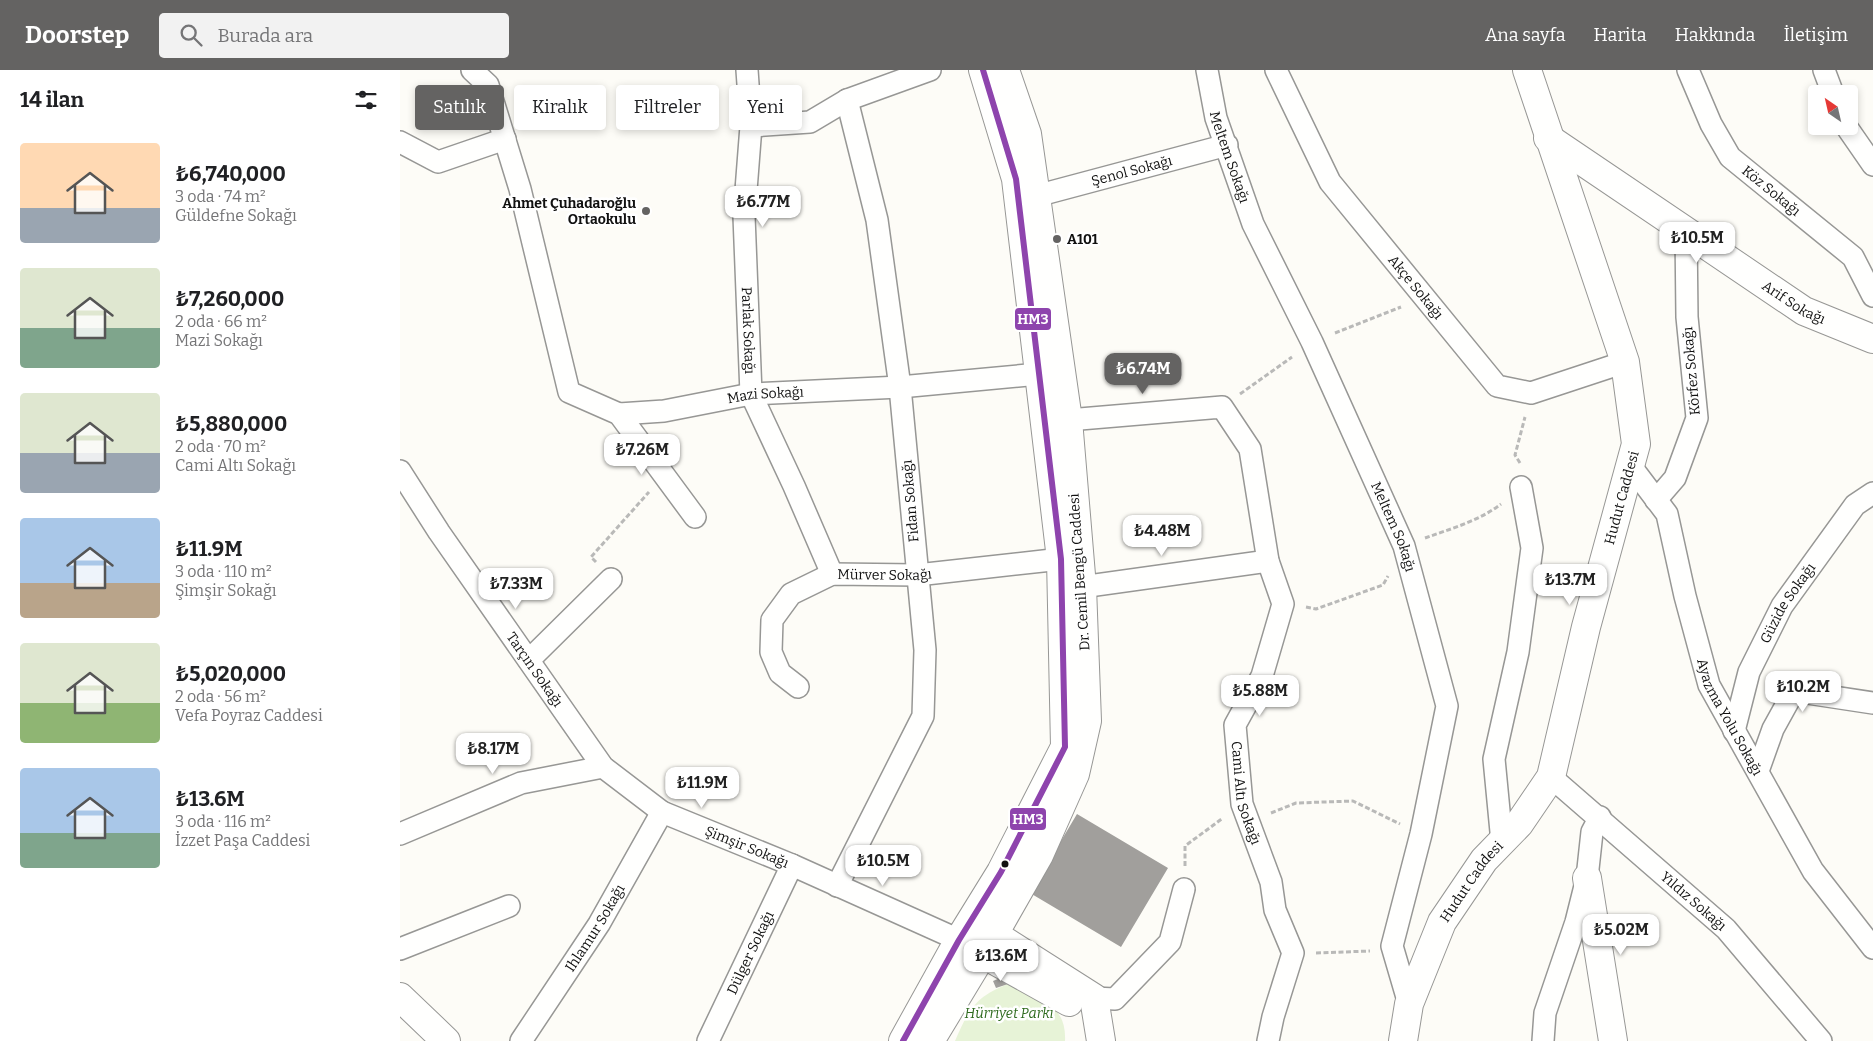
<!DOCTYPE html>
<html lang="tr">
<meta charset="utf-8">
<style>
:root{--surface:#fff;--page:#f2f2f2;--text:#202124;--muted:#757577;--accent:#646362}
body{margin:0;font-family:Bitter,serif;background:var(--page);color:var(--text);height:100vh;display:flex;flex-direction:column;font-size:19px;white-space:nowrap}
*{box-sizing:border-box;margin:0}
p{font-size:16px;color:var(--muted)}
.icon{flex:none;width:28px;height:28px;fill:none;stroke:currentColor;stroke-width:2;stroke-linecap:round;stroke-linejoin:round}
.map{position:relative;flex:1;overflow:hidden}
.side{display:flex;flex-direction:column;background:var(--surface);width:400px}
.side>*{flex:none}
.guide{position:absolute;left:15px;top:15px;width:475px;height:45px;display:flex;gap:10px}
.needle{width:32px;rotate:326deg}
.tools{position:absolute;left:1408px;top:15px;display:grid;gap:10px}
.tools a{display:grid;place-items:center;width:50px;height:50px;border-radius:5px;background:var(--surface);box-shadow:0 2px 8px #0003;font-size:25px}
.price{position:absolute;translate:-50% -42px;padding:0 11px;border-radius:10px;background:#fff;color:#222;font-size:16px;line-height:32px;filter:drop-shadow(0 1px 2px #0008)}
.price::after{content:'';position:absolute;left:50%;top:30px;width:15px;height:11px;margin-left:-8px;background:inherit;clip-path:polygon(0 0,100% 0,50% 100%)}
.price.on{background:var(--accent);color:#fff}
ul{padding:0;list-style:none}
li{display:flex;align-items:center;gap:15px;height:125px;padding:0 20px}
li span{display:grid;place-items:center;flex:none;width:140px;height:100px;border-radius:5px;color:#555}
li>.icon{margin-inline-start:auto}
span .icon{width:60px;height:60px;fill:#fffc;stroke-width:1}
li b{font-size:21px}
h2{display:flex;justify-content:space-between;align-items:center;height:60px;padding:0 20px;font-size:21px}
.chip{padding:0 18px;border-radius:5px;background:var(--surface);box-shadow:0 2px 8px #0003;font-size:18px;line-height:45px}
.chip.on{background:var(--accent);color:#fff}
header{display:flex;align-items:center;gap:30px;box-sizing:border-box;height:70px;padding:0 25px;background:var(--accent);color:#fff}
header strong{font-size:24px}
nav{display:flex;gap:28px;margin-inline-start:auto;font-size:18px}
.search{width:350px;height:45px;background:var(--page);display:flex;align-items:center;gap:12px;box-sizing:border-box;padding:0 18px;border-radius:5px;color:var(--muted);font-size:19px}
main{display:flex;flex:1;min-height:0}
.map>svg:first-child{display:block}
</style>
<header>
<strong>Doorstep</strong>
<div class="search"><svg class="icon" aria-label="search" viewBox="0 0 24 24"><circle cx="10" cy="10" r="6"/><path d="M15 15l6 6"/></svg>Burada ara</div>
<nav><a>Ana sayfa</a><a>Harita</a><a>Hakkında</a><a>İletişim</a></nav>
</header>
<main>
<section class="side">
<h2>14 ilan<svg class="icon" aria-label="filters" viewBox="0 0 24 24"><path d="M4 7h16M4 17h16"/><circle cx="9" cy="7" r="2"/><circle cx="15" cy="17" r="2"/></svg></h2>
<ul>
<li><span style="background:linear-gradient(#ffd9b3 65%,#9aa5b1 0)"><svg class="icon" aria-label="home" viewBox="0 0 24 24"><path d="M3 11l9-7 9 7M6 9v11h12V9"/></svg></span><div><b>₺6,740,000</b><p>3 oda · 74 m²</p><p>Güldefne Sokağı</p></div></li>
<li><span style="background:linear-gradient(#dfe7d0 60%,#7fa58c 0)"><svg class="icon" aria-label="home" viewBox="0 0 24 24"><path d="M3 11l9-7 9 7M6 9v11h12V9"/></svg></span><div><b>₺7,260,000</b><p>2 oda · 66 m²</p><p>Mazi Sokağı</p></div></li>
<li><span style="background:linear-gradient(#dfe7d0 60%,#9aa5b1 0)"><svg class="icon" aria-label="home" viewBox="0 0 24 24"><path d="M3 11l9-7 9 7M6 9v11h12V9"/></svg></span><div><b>₺5,880,000</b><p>2 oda · 70 m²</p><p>Cami Altı Sokağı</p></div></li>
<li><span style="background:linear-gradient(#a9c7e8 65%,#b9a48a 0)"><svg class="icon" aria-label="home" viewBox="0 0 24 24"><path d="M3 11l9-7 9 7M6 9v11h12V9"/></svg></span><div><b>₺11.9M</b><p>3 oda · 110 m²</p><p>Şimşir Sokağı</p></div></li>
<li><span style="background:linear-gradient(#dfe7d0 60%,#8fb573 0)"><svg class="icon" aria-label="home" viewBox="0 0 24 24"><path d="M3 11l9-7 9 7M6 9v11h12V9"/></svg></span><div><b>₺5,020,000</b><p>2 oda · 56 m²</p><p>Vefa Poyraz Caddesi</p></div></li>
<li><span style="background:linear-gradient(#a9c7e8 65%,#7fa58c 0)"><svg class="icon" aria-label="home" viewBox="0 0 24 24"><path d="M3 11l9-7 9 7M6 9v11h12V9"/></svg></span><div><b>₺13.6M</b><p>3 oda · 116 m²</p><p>İzzet Paşa Caddesi</p></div></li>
</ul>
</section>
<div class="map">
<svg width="1473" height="971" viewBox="0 0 1473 971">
<rect width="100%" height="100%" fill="#fdfcf7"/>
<path fill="#e7f3d7" d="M 608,914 C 637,927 667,933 665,971 L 555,971 C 569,939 575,927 608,914 Z"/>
<path fill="#a19f9c" d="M 677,744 L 768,798 L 721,877 L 630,823 Z
M 605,906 L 608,914 L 596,918 L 593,911 Z"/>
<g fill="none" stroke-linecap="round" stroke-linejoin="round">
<g stroke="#979795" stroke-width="24">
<g id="minor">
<path d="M 72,0 L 88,15 L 120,119 L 169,322 L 219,344 L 295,447"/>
<path id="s1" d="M 347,0 L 351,56 L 344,146 L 351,324 L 394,416 L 432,504"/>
<path id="s2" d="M 807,0 L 816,48 L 853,154 L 912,272 L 1004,476 L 1047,636 L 1021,764 L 992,876 L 1009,934"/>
<path id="s3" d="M 876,0 L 930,112 L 1097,316 L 1131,323 L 1225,292"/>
<path id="s4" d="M 1288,0 L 1311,54 L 1330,87 L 1453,187 L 1473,226"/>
<path d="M 1424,0 L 1433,24"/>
<path d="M 351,56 L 410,52 L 447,30 L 530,0"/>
<path d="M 1446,56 L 1473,95"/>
<path d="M 0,72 L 38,92 L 105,69"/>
<path id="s5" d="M 636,126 L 827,75"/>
<path id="s6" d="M 219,344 L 264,341 L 351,324 L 500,317 L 639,304"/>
<path id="s7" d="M 668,350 L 822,337 L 850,379 L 868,491 L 883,534 L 862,606 L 835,655 L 842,734 L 871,812 L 875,840 L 893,883 L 873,947 L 868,971"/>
<path id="s8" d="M 1230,395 L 1267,444 L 1285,526 L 1309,615 L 1413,801 L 1473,878"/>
<path id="s9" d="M 0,401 L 39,462 L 203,697 L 262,742 L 392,795 L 559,870"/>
<path d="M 1256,430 L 1275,408 L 1297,348 L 1287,247 L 1286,161"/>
<path d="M 667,519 L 868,491"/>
<path d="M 129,590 L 211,509"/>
<path id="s10" d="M 398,617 L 380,603 L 371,582 L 372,550 L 391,524 L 432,504 L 517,505 L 661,489"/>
<path id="s11" d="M 1334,661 L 1349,602 L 1382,536 L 1455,435 L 1473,423"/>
<path d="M 1358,701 L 1373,659 L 1394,621 L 1473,633"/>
<path id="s12" d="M 1151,707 L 1326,859 L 1421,971"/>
<path d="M 0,764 L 121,713 L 203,697"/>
<path d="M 1102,772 L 1094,689 L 1118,582 L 1132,478 L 1121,417"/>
<path d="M 437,816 L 523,646 L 525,580 L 500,317 L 477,150 L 447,30"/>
<path d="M 0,879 L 109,836"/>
<path d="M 694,928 L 715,929 L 770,872 L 784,819"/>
<path id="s13" d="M 121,971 L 199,854 L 262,742"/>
<path id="s14" d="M 308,971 L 392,795"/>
<path d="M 1143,971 L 1145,943 L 1176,852 L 1187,808 L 1192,762 L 1200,747"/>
</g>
</g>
<g stroke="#979795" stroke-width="30">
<g id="tertiary">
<path id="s15" d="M 1148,68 L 1404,241 L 1473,269"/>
<path d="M 1187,808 L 1213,971"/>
<path d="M 578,854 L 694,928 L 701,971"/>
<path d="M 567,875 L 669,932"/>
<path d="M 0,927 L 46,971"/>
<path d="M 503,971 L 559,870 L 601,802 L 665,677 L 661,489 L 616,109 L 583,0"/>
<path d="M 530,971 L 582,885 L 639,785 L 675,704 L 687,651 L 682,517 L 668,350 L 627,64 L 605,0"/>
<path id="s16" d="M 1003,971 L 1009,934 L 1042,852 L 1084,790 L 1119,754 L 1151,707 L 1186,557 L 1236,374 L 1225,292 L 1127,0"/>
</g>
</g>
<path stroke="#b9b9b8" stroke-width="3" stroke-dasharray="5 2.5" stroke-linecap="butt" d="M 935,263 L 1001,237
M 840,324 L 892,287
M 1120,393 L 1115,385 L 1125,347
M 1025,468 C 1050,459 1079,451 1101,434
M 196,492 L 191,487 L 249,422
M 906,537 L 916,539 L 983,515 L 988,506
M 871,743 L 896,733 L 953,731 L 1000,754
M 785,796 L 785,776 L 823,748
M 916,883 L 970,881"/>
<use href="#minor" stroke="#fffffe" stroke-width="21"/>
<use href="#tertiary" stroke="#fffffe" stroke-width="28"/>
<g stroke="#fff" stroke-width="10">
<path id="bus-1" d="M 503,971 L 559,870 L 601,802 L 665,677 L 661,489 L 616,109 L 583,0"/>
</g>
<use href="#bus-1" stroke="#8e44ad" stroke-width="6"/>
</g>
<g fill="#646362" stroke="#fff" stroke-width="2">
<circle cx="246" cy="141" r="5"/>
<circle cx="657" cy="169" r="5"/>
</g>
<circle fill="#111" stroke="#fff" stroke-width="2" cx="605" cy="794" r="4.5"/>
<g text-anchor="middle" stroke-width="5" stroke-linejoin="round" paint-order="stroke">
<g font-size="14" fill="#111" stroke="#fff">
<text dy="5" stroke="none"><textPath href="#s2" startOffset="90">Meltem Sokağı</textPath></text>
<text dy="5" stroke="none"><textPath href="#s5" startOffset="99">Şenol Sokağı</textPath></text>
<text dy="5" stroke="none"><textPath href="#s4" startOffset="150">Köz Sokağı</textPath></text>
<text dy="5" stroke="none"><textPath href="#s3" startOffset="260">Akçe Sokağı</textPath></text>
<text dy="5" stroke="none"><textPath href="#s15" startOffset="296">Arif Sokağı</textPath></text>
<text dy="5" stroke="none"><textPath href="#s1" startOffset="261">Parlak Sokağı</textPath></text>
<text transform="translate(1291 301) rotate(-95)" y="5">Körfez Sokağı</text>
<text dy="5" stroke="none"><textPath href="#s6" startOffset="148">Mazi Sokağı</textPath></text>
<text dy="5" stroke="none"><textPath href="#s16" startOffset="596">Hudut Caddesi</textPath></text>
<text transform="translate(510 431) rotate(-95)" y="5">Fidan Sokağı</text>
<text dy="5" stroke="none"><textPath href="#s2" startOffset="495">Meltem Sokağı</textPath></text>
<text transform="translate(679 502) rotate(-94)" y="5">Dr. Cemil Bengü Caddesi</text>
<text dy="5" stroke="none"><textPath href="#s10" startOffset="208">Mürver Sokağı</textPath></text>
<text dy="5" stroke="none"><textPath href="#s11" startOffset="140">Güzide Sokağı</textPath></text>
<text dy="5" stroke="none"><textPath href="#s9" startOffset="240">Tarçın Sokağı</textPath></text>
<text dy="5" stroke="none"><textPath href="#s8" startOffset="275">Ayazma Yolu Sokağı</textPath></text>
<text dy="5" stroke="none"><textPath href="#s7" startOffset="564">Cami Altı Sokağı</textPath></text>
<text dy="5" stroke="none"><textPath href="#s9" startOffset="525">Şimşir Sokağı</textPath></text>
<text dy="5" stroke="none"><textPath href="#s16" startOffset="176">Hudut Caddesi</textPath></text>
<text dy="5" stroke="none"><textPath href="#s12" startOffset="189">Yıldız Sokağı</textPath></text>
<text dy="5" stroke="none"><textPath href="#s13" startOffset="135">Ihlamur Sokağı</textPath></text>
<text dy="5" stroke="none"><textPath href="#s14" startOffset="98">Dülger Sokağı</textPath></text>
</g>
<g font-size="14" font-weight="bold" fill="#111" stroke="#fff" text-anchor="end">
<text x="236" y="138">Ahmet Çuhadaroğlu<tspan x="236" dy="16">Ortaokulu</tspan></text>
<text x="667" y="174" text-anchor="start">A101</text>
</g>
<g font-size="14" font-style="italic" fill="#2f6b1f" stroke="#fff">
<text x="609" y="948">Hürriyet Parkı</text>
</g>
</g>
<g stroke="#fff" stroke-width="2">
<rect x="614" y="237" width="38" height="24" rx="5" fill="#8e44ad"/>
<rect x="609" y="737" width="38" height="24" rx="5" fill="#8e44ad"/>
</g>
<g font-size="14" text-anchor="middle" font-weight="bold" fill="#fff">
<text x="633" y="254">HM3</text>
<text x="628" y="754">HM3</text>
</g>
</svg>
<div class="tools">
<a><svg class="needle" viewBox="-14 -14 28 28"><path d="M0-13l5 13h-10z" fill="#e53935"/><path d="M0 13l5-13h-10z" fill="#757577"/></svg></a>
</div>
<b class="price" style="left:363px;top:158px">₺6.77M</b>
<b class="price" style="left:1297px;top:194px">₺10.5M</b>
<b class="price on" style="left:743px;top:325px">₺6.74M</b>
<b class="price" style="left:242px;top:406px">₺7.26M</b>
<b class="price" style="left:762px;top:487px">₺4.48M</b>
<b class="price" style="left:1170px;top:536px">₺13.7M</b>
<b class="price" style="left:116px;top:540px">₺7.33M</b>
<b class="price" style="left:1403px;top:643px">₺10.2M</b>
<b class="price" style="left:860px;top:647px">₺5.88M</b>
<b class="price" style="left:93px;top:705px">₺8.17M</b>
<b class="price" style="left:302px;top:739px">₺11.9M</b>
<b class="price" style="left:483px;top:817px">₺10.5M</b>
<b class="price" style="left:1221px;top:886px">₺5.02M</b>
<b class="price" style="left:601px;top:912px">₺13.6M</b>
<div class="guide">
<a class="chip on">Satılık</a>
<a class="chip">Kiralık</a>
<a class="chip">Filtreler</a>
<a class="chip">Yeni</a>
</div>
</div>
</main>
